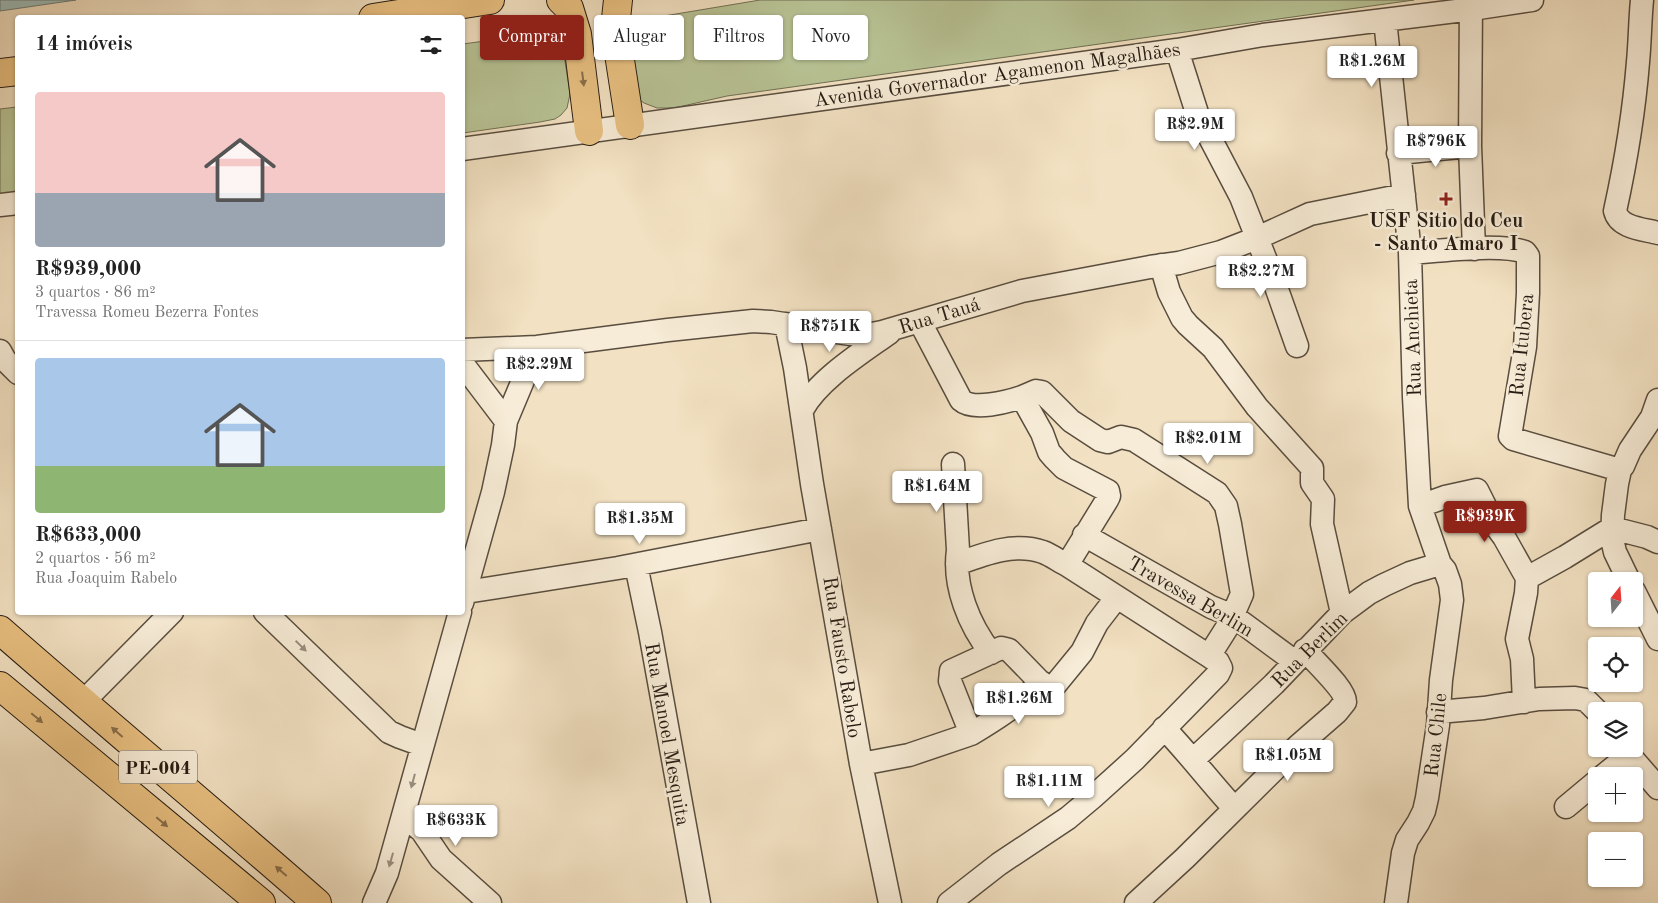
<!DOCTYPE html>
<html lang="pt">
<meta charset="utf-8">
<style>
:root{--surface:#fff;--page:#f6f6f6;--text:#222;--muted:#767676;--line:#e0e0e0;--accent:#8f2418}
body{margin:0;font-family:"Old Standard TT",serif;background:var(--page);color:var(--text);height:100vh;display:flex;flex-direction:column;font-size:19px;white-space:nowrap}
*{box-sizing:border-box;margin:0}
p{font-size:16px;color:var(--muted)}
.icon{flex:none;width:28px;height:28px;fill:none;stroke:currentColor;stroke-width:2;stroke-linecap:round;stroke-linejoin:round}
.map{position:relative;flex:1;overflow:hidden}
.sheet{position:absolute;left:15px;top:15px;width:450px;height:600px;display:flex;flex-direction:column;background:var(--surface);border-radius:5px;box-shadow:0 1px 4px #0004}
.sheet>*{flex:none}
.top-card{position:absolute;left:480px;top:15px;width:475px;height:45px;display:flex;gap:10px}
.needle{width:32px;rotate:17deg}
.controls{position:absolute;left:1588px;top:572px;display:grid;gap:10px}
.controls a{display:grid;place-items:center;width:55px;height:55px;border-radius:5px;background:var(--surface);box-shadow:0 1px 4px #0004;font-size:25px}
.price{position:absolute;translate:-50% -42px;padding:0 11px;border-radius:5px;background:#fff;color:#222;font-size:16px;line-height:32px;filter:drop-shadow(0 1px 2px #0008)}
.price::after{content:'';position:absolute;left:50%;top:30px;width:15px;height:11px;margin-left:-8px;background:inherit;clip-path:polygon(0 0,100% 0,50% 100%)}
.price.on{background:var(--accent);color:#fff}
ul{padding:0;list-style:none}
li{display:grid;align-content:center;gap:10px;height:265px;padding:0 20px}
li+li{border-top:1px solid var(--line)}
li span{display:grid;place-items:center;height:155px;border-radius:5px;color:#555}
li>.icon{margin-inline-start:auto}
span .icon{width:90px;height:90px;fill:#fffc;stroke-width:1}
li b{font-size:21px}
h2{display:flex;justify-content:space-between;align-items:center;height:60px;padding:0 20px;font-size:21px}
.tag{padding:0 18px;border-radius:5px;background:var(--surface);box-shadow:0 1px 4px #0004;font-size:18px;line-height:45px}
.tag.on{background:var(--accent);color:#fff}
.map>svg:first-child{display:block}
</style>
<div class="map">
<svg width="1658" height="903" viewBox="0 0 1658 903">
<rect width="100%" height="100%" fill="#f2e1c2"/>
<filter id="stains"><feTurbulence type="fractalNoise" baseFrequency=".004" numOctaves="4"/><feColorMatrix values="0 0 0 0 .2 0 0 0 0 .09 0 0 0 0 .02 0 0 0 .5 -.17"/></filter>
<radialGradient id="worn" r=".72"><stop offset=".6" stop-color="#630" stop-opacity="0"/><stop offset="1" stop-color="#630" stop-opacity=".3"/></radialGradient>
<path fill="#b8c395" stroke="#6f7054" d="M 760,0 L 1414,0 L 785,88 L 727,96 L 674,108 L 657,108 L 644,103 L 638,99 L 628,22 Z
M 543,33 C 553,34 559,40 563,48 L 570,94 L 567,108 L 561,115 L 555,119 L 540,122 L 463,133 L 463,44 Z
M 17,107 L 17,196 L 0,198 L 0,109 Z"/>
<path fill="#9cbcb9" stroke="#6d7c77" d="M 0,0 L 76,0 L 0,11 Z"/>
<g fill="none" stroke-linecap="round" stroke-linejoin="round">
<g stroke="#594d3f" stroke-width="25">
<path id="street" d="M 1471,0 L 1470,146 L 1474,249
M 1642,0 C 1640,21 1640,41 1638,62 C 1634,112 1626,161 1615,211 C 1619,228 1643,229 1658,233
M 1385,20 L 1410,253 L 1414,397 L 1420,506 L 1440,564 L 1445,570 L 1450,584 L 1452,600 L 1441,680 L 1438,725 L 1427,798 L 1424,811 L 1418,823 L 1407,840 L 1403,853 L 1396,903
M 1177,50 L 1197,113 L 1241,197 L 1274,281 L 1297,346
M 462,149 L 1177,50 L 1263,35 L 1472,9 L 1532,0
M 1398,153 L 1470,146
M 0,205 L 18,203
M 1410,253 C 1438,251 1500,243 1525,252 L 1528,256 L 1528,293 L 1525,347 L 1510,436 L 1513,439 L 1620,470
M 1161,265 L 1169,292 L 1182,318 L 1188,325 L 1213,348 L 1257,407 L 1312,468 L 1312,483 L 1323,499 L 1322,524 L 1342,613
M 920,322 L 961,400 C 973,411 1007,402 1022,397 L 1042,433 L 1049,452 L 1055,459 L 1064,468 L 1108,491 L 1109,496 L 1107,500 L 1067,565 L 1209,656 L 1218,662 L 1221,668 L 1218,674 L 1135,759 L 1093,797 L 1068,818 L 999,864 L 949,903
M 786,324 L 795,368 L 812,484 L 861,764 L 890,903
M 462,350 L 537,347 L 668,330 L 753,321 L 771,322 L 850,334 L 867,335 L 882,332 L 1022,291 L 1150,267 L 1179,263 L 1221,252 L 1257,238 L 1310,214 L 1404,195
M 0,351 L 5,360 L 18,373
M 462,363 L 506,421
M 1022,397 L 1036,391 L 1042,392 L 1071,421 L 1100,440 L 1108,442 L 1121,437 L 1134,440 L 1217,493 L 1226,506 L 1230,524 L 1242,594 L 1228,626 L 1209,656
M 802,410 C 818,380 861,353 889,333
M 953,464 L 958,550 C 953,586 969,625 991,653
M 1420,506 L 1445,497 L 1477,490 L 1493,522 L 1504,537 L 1527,578 L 1526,593 L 1517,639 L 1522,659 L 1524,702
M 1084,535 L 1211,607 L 1233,616 L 1294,661
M 957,564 C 984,554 1014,542 1043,552 C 1051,555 1059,561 1067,565
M 636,565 L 650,632 L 699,903
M 1527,578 L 1565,557 L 1612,528 L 1647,537 L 1658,542
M 1629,581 L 1615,552 L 1612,539 L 1613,515 L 1617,484 L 1620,470 L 1623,466 L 1630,450 L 1652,417 L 1658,400
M 1634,591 L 1658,639
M 466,592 L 618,568 L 820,529
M 462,603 L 493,492 L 503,445 L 506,421 L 537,347
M 265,612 L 389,732 L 400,737 L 422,745
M 82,703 L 172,612
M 1438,712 L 1484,708 L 1539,699 L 1575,698 L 1586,700 L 1597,711
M 1164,728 C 1189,754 1210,782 1234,808
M 971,734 C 996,719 1021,703 1041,682
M 1624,749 L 1658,788
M 1194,759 L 1274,684 L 1342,613 L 1369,593 L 1384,585 L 1410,573 L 1440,564
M 861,764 L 909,755 L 971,734 L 950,681 L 951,671 L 1001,648 L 1009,650 L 1045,687 L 1052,687 L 1055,685 L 1082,652 L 1097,623 L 1117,597
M 1603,776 L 1629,755
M 1566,807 L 1596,782
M 404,816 L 422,831 L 441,859 L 490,903
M 374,903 L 387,873 L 460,612
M 1136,903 L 1185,858 L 1298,746 L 1337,712 L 1345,702 C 1346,690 1314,661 1305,650"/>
</g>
<g stroke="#261c13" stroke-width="30">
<path id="primary" d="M 0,630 C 105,722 212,811 317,903
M 0,686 L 261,903"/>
</g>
<g stroke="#261c13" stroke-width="30">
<path id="highway" d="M 561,0 L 569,8 L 577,34 L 589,131
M 618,0 L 615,28 L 630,125
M 373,18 L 490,0
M 0,73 L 18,71"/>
</g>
<use href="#street" stroke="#f7ecd7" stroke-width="22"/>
<use href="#primary" stroke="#e9c081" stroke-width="28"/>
<use href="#highway" stroke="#e9c081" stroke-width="28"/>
</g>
<defs><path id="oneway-solid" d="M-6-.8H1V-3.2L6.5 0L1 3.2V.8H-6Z" transform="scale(1.25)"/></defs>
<g fill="#886e4a">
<use href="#oneway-solid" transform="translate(583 79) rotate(83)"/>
<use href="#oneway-solid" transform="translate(37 718) rotate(40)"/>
<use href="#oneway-solid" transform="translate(117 732) rotate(-139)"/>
<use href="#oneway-solid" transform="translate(162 822) rotate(40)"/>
<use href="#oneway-solid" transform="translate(281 871) rotate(-139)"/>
</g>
<g fill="#998e7f">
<use href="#oneway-solid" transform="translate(301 646) rotate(44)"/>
<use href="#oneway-solid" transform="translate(413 781) rotate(105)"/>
<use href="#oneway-solid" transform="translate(391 860) rotate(106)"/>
</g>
<path fill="#8f2418" stroke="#f7ecd7" stroke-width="2" d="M1443.5 191.5h5v5h5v5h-5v5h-5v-5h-5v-5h5z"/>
<g text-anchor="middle" stroke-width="5" stroke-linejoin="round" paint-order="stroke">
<rect fill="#f7ecd7" stroke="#655a4e" stroke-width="1" x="119" y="750.5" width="78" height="33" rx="4"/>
<g font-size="19" font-weight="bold" fill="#261c13">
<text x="158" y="774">PE-004</text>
</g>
<g font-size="20" fill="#261c13" stroke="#f7ecd7">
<text transform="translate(997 74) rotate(-8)" y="7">Avenida Governador Agamenon Magalhães</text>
<text transform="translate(939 315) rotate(-17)" y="7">Rua Tauá</text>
<text transform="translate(1412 338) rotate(-92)" y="7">Rua Anchieta</text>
<text transform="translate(1521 345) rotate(-84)" y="7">Rua Itubera</text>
<text transform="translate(1191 596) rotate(30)" y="7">Travessa Berlim</text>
<text transform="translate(1309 649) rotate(-45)" y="7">Rua Berlim</text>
<text transform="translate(843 657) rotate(81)" y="7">Rua Fausto Rabelo</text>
<text transform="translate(668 734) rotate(80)" y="7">Rua Manoel Mesquita</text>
<text transform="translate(1435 735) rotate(-84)" y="7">Rua Chile</text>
</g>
<g font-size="20" font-weight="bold" fill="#261c13" stroke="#f7ecd7">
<text x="1446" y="227">USF Sitio do Ceu<tspan x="1446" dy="23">- Santo Amaro I</tspan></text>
</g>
</g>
<rect width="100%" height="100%" filter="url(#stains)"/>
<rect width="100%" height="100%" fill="url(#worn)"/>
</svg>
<div class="controls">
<a><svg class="needle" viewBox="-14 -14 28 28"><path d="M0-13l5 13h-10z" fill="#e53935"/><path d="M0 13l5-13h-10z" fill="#767676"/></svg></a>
<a><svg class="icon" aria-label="locate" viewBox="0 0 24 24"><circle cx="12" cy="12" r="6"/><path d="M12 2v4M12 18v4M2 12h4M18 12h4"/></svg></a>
<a><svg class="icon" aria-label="layers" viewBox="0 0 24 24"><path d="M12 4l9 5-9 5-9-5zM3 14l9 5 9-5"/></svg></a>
<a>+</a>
<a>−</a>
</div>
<b class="price" style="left:1372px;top:88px">R$1.26M</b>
<b class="price" style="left:1195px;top:151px">R$2.9M</b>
<b class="price" style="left:1436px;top:168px">R$796K</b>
<b class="price" style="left:1261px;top:298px">R$2.27M</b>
<b class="price" style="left:830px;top:353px">R$751K</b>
<b class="price" style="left:539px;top:391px">R$2.29M</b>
<b class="price" style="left:1208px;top:465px">R$2.01M</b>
<b class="price" style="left:937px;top:513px">R$1.64M</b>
<b class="price on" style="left:1485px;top:543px">R$939K</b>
<b class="price" style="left:640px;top:545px">R$1.35M</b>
<b class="price" style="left:1019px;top:725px">R$1.26M</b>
<b class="price" style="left:1288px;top:782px">R$1.05M</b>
<b class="price" style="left:1049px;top:808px">R$1.11M</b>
<b class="price" style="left:456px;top:847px">R$633K</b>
<div class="top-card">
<a class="tag on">Comprar</a>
<a class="tag">Alugar</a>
<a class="tag">Filtros</a>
<a class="tag">Novo</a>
</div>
<section class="sheet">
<h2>14 imóveis<svg class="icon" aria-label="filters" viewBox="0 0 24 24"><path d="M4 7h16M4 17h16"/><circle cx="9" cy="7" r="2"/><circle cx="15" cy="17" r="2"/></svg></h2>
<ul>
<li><span style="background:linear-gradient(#f6c9c9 65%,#9aa5b1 0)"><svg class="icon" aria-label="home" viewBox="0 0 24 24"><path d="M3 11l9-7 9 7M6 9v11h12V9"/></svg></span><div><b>R$939,000</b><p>3 quartos · 86 m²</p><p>Travessa Romeu Bezerra Fontes</p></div></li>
<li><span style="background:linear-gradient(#a9c7e8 70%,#8fb573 0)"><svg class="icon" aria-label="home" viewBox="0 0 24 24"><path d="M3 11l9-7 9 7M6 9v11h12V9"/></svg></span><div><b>R$633,000</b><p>2 quartos · 56 m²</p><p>Rua Joaquim Rabelo</p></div></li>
</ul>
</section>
</div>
